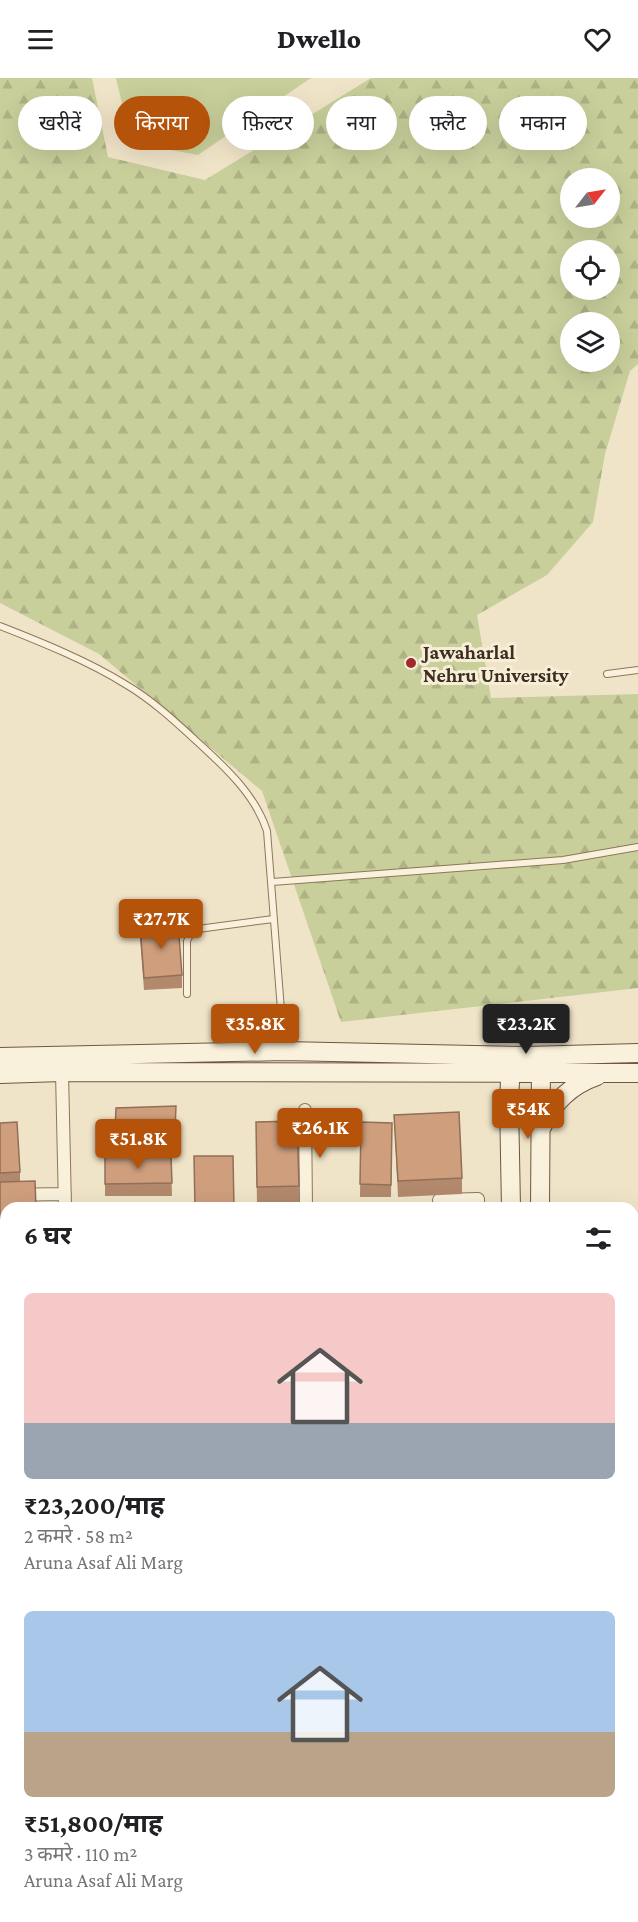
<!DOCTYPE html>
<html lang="hi">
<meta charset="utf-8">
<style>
:root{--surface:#fff;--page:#f6f6f6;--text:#202124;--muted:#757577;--accent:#b45309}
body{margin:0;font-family:"Crimson Pro","Noto Sans Devanagari",serif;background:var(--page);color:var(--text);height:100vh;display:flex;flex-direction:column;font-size:22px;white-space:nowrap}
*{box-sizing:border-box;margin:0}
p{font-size:20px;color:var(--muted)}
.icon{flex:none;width:33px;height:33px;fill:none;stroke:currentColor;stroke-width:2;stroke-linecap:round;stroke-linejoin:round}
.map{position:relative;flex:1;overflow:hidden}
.drawer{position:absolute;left:0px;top:1124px;width:639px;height:722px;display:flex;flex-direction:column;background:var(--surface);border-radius:18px 18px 0 0;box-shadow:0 6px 24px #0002}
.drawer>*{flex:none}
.guide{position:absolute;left:18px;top:18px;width:603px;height:54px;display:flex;gap:12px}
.needle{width:39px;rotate:59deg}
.buttons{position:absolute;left:560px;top:90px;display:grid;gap:12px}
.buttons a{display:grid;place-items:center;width:60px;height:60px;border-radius:50%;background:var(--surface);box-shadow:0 6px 24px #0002;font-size:30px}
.price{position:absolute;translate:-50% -51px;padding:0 14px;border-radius:6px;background:var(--accent);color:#fff;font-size:20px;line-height:39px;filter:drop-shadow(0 2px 3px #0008)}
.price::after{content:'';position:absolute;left:50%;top:36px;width:18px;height:14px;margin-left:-9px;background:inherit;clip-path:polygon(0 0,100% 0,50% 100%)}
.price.selected{background:#222;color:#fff}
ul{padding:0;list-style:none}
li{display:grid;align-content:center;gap:12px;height:318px;padding:0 24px}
li span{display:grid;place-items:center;height:186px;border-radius:9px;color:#555}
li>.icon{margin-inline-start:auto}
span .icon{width:108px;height:108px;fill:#fffc;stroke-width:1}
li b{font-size:26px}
h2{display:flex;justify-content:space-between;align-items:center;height:72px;padding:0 24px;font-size:26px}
.pill{padding:0 21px;border-radius:27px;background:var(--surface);box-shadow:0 6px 24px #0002;font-size:21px;line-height:54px}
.pill.selected{background:var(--accent);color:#fff}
header{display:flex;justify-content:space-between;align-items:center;height:78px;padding:0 24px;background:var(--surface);font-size:27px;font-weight:800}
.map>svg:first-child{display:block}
</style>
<header><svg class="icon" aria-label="menu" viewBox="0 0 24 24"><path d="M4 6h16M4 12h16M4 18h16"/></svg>Dwello<svg class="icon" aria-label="heart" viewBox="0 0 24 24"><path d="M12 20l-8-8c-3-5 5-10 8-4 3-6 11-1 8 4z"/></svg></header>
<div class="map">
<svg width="638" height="1844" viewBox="0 0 638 1844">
<defs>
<pattern id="forest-firs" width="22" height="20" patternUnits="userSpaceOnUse" patternTransform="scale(1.5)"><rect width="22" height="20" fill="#c9cf9b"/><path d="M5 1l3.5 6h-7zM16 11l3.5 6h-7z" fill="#aeb285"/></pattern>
</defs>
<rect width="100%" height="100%" fill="#f0e4c8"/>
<path fill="url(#forest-firs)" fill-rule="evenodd" d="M 0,0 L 92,0 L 108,79 L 205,102 L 371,0 L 638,0 L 638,286 L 630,293 L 605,376 L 593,444 L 547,497 L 477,537 L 491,620 L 638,616 L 638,910 L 341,944 L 262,713 L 99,576 L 0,525 ZM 570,100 L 609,100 L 609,140 L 570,140 ZM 570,172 L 609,172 L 609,212 L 570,212 ZM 570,244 L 609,244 L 609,284 L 570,284 Z
M 0,1624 L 6,1624 L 6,1839 L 459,1839 L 459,1844 L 0,1844 Z"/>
<path fill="#c9cf9b" d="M 116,0 L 311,0 L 198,77 L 144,67 L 126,43 Z"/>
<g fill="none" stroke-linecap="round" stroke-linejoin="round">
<path stroke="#6f938a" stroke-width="4" d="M 0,1697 L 6,1699
M 365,1839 L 378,1844"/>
<g stroke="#8d765c" stroke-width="8">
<path id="lane" d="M 0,548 C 41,564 88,583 125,606 C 154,623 179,647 204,670 C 229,693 256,719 267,753 L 284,970
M 607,596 L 638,592
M 272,804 L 563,782 L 638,769
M 187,916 L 187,863 L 192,853 L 198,851 L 273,841
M 633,1242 L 638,1241
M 0,1295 L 6,1295
M 633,1429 L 638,1429
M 633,1556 L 638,1555
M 633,1680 L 638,1679
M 603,1844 L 604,1839
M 617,1844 L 617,1839"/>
</g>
<g stroke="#8d765c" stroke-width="14">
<path id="street" d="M 62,994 L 65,1130
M 305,1032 L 306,1130
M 0,1117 L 65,1116
M 439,1122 L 478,1121 L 478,1130
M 0,1608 L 6,1607"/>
</g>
<g stroke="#6f573f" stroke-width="20">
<path id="secondary" d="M 0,979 L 284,973 L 526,978 L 638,975
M 511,982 L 509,1024 L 511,1130
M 0,996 L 62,994 L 638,995
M 542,1049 C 553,1024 571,1007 597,998
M 540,1130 L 541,984
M 493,1844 L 493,1839
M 522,1844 L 522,1839"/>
</g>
<use href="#lane" stroke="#faf1dc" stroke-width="6"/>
<use href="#street" stroke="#faf1dc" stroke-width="12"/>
<use href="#secondary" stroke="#faf1dc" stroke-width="18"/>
</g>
<path fill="#b2896c" d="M 140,847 L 182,897 L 182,910 L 144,912 L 140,860 Z
M 176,1028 L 175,1063 L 115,1065 L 115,1053 Z
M 394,1037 L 462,1100 L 462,1116 L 398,1119 Z
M 361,1044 L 392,1045 L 391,1119 L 360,1119 Z
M 0,1045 L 20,1094 L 20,1103 L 6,1130 L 6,1277 L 0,1278 Z
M 256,1061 L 299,1108 L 299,1125 L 257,1126 Z
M 171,1078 L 172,1118 L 105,1118 L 105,1079 Z
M 0,1305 L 6,1305 L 6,1456 L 0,1457 Z
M 633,1480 L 638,1480 L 638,1533 L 634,1533 Z
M 633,1611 L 636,1621 L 638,1620 L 638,1671 L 635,1643 L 633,1644 Z"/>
<path fill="#916f58" d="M 636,1613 L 636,1626 L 633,1629 L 633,1616 Z"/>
<path fill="#cf9f7d" stroke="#916f58" stroke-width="1.5" d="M 178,845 L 182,897 L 144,900 L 140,847 Z
M 176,1028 L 175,1051 L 115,1053 L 116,1030 Z
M 459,1034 L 462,1100 L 398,1103 L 394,1037 Z
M 297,1043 L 299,1108 L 257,1109 L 256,1044 Z
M 17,1044 L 20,1094 L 0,1095 L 0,1045 Z
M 361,1044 L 392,1045 L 391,1107 L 360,1106 Z
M 171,1078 L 172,1105 L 105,1106 L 105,1079 Z
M 194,1078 L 233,1078 L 234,1130 L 195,1130 Z
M 35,1103 L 36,1130 L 6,1130 L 6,1261 L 0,1261 L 0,1104 Z
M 0,1305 L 6,1305 L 6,1381 L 0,1380 Z
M 0,1386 L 6,1387 L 6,1444 L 0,1445 Z
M 633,1480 L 638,1480 L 638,1520 L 634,1520 Z
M 638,1620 L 638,1659 L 635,1631 L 633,1631 L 633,1621 Z"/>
<circle fill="#9e2a2b" stroke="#f7eed8" stroke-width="2" cx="411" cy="585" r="6"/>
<g text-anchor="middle" stroke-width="6" stroke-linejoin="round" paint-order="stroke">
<g font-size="20" font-weight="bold" fill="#3d2e20" stroke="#f7eed8" text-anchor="start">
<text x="423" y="581">Jawaharlal<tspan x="423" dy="23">Nehru University</tspan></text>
</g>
</g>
</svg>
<div class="buttons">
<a><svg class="needle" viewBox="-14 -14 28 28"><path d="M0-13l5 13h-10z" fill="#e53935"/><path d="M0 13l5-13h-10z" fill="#757577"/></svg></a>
<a><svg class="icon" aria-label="locate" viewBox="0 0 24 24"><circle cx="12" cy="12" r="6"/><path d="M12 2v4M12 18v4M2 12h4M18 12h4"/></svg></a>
<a><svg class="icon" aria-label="layers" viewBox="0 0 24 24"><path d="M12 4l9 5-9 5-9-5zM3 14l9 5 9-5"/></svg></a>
</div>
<b class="price" style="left:161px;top:872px">₹27.7K</b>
<b class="price" style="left:255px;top:977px">₹35.8K</b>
<b class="price selected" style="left:526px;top:977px">₹23.2K</b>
<b class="price" style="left:528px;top:1062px">₹54K</b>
<b class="price" style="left:320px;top:1081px">₹26.1K</b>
<b class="price" style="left:138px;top:1092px">₹51.8K</b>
<div class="guide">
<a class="pill">खरीदें</a>
<a class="pill selected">किराया</a>
<a class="pill">फ़िल्टर</a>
<a class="pill">नया</a>
<a class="pill">फ़्लैट</a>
<a class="pill">मकान</a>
</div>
<section class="drawer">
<h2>6 घर<svg class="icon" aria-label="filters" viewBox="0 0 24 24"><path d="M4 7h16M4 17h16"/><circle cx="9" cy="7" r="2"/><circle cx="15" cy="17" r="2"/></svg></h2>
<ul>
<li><span style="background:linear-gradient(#f6c9c9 70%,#9aa5b1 0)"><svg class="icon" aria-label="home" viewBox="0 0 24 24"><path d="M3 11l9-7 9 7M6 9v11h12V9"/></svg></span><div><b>₹23,200/माह</b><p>2 कमरे · 58 m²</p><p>Aruna Asaf Ali Marg</p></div></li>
<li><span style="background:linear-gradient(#a9c7e8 65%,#b9a48a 0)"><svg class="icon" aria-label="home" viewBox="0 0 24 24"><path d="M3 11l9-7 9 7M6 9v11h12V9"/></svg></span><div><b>₹51,800/माह</b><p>3 कमरे · 110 m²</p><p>Aruna Asaf Ali Marg</p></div></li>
</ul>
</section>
</div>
